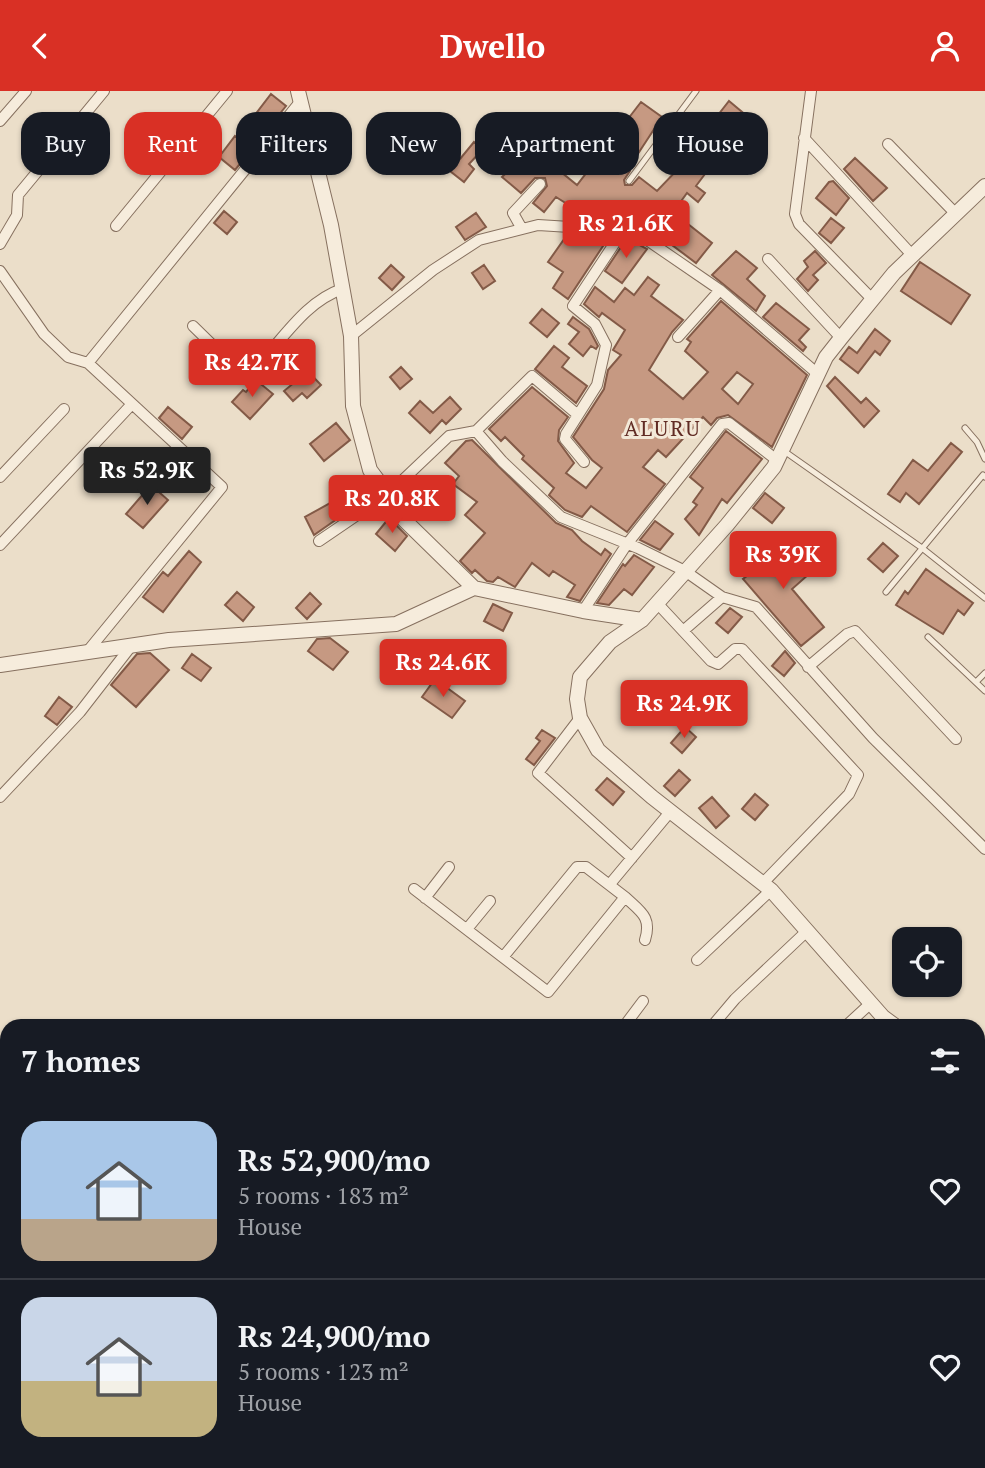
<!DOCTYPE html>
<meta charset="utf-8">
<style>
:root{--surface:#171b24;--page:#242831;--text:#f1f3f6;--muted:#9ea1a6;--line:#363941;--accent:#d93025}
body{margin:0;font-family:"PT Serif",serif;background:var(--page);color:var(--text);height:100vh;display:flex;flex-direction:column;font-size:26px;white-space:nowrap}
*{box-sizing:border-box;margin:0}
p{font-size:23px;color:var(--muted)}
.icon{flex:none;width:38px;height:38px;fill:none;stroke:currentColor;stroke-width:2;stroke-linecap:round;stroke-linejoin:round}
.map{position:relative;flex:1;overflow:hidden}
.sheet{position:absolute;left:0px;top:928px;width:985px;height:450px;display:flex;flex-direction:column;background:var(--surface);border-radius:21px 21px 0 0;box-shadow:0 2px 5px #0004}
.sheet>*{flex:none}
.top-card{position:absolute;left:21px;top:21px;width:943px;height:63px;display:flex;gap:14px}
.controls{position:absolute;left:892px;top:836px;display:grid;gap:14px}
.controls a{display:grid;place-items:center;width:70px;height:70px;border-radius:14px;background:var(--surface);box-shadow:0 2px 5px #0004;font-size:35px}
.price{position:absolute;translate:-50% -60px;padding:0 16px;border-radius:7px;background:var(--accent);color:#fff;font-size:23px;line-height:46px;filter:drop-shadow(0 2px 4px #0008)}
.price::after{content:'';position:absolute;left:50%;top:42px;width:21px;height:16px;margin-left:-10px;background:inherit;clip-path:polygon(0 0,100% 0,50% 100%)}
.price.selected{background:#222;color:#fff}
ul{padding:0;list-style:none}
li{display:flex;align-items:center;gap:21px;height:175px;padding:0 21px}
li+li{border-top:2px solid var(--line)}
li span{display:grid;place-items:center;flex:none;width:196px;height:140px;border-radius:21px;color:#555}
li>.icon{margin-inline-start:auto}
span .icon{width:84px;height:84px;fill:#fffc;stroke-width:1}
li b{font-size:30px}
h2{display:flex;justify-content:space-between;align-items:center;height:84px;padding:0 21px;font-size:30px}
.chip{padding:0 24px;border-radius:21px;background:var(--surface);box-shadow:0 2px 5px #0004;font-size:24px;line-height:63px}
.chip.selected{background:var(--accent);color:#fff}
header{display:flex;justify-content:space-between;align-items:center;height:91px;padding:0 21px;background:var(--accent);color:#fff;font-size:32px;font-weight:800}
.map>svg:first-child{display:block}
</style>
<header><svg class="icon" aria-label="back" viewBox="0 0 24 24"><path d="M15 5l-7 7 7 7"/></svg>Dwello<svg class="icon" aria-label="person" viewBox="0 0 24 24"><circle cx="12" cy="8" r="4"/><path d="M4 21q1-7 8-7t8 7"/></svg></header>
<div class="map">
<svg width="985" height="1377" viewBox="0 0 985 1377">
<rect width="100%" height="100%" fill="#ebdec9"/>
<g fill="none" stroke-linecap="round" stroke-linejoin="round">
<path stroke="#a9c0b7" stroke-width="23" d="M 0,981 L 7,980
M 978,1097 L 985,1082"/>
</g>
<path fill="#c69982" stroke="#835a47" stroke-width="2" fill-rule="evenodd" d="M 271,3 L 286,15 L 266,40 L 251,29 Z
M 729,10 L 760,36 L 749,50 L 718,24 Z
M 641,11 L 662,26 L 628,78 L 630,80 L 624,89 L 625,94 L 632,94 L 639,86 L 657,100 L 680,76 L 678,74 L 693,55 L 714,71 L 696,95 L 705,102 L 698,111 L 687,102 L 656,145 L 635,132 L 594,130 L 556,106 L 544,121 L 533,112 L 547,95 L 545,87 L 535,87 L 521,102 L 502,86 L 531,58 L 552,82 L 556,77 L 577,94 Z
M 235,45 L 252,58 L 235,79 L 219,66 Z
M 474,51 L 483,58 L 469,73 L 474,78 L 464,91 L 450,80 Z
M 855,67 L 887,97 L 873,110 L 844,78 Z
M 833,90 L 849,107 L 836,124 L 816,107 L 829,91 Z
M 224,120 L 237,131 L 227,143 L 214,132 Z
M 476,122 L 486,136 L 465,149 L 456,136 Z
M 831,127 L 844,137 L 831,152 L 819,142 Z
M 688,133 L 712,152 L 696,172 L 672,154 Z
M 567,144 L 576,144 L 584,150 L 587,145 L 609,146 L 568,208 L 553,197 L 563,181 L 548,171 Z
M 627,147 L 647,158 L 622,192 L 605,180 Z
M 736,160 L 757,177 L 747,188 L 765,205 L 756,220 L 712,184 Z
M 815,160 L 826,172 L 813,184 L 818,189 L 808,200 L 797,188 L 808,176 L 804,170 Z
M 920,171 L 970,204 L 951,233 L 901,200 Z
M 391,174 L 404,186 L 392,199 L 379,187 Z
M 484,174 L 495,190 L 483,198 L 472,182 Z
M 648,186 L 659,194 L 651,205 L 683,229 L 672,241 L 649,279 L 683,308 L 708,281 L 685,260 L 691,251 L 687,248 L 721,210 L 807,284 L 772,356 L 728,324 L 717,327 L 711,334 L 703,326 L 666,366 L 658,359 L 643,376 L 665,393 L 627,441 L 591,415 L 582,426 L 565,419 L 549,404 L 554,397 L 522,368 L 524,365 L 505,346 L 501,350 L 489,338 L 532,296 L 568,326 L 559,339 L 558,350 L 574,372 L 566,382 L 586,397 L 602,377 L 592,369 L 573,346 L 604,298 L 608,279 L 621,264 L 613,259 L 625,239 L 602,222 L 599,226 L 584,213 L 595,196 L 614,211 L 625,197 L 634,204 ZM 737,281 L 753,293 L 738,313 L 722,298 Z
M 776,212 L 809,238 L 799,249 L 806,256 L 803,260 L 763,226 Z
M 542,218 L 559,232 L 547,246 L 530,232 Z
M 573,226 L 589,238 L 598,255 L 596,258 L 591,255 L 583,265 L 569,253 L 579,241 L 568,233 Z
M 875,238 L 890,250 L 880,264 L 875,260 L 858,282 L 840,268 L 849,256 L 857,262 Z
M 288,252 L 304,266 L 299,271 L 321,294 L 307,307 L 302,302 L 293,310 L 284,300 L 301,286 L 277,264 Z
M 554,255 L 569,267 L 562,276 L 587,295 L 576,312 L 535,278 Z
M 401,276 L 412,288 L 400,298 L 390,286 Z
M 835,286 L 861,312 L 866,307 L 879,320 L 864,336 L 827,295 Z
M 256,289 L 273,303 L 250,328 L 232,311 L 243,299 L 246,301 Z
M 450,306 L 461,318 L 446,333 L 442,329 L 430,342 L 409,322 L 420,310 L 433,322 Z
M 168,316 L 192,336 L 182,348 L 159,327 Z
M 336,332 L 350,349 L 324,370 L 310,353 Z
M 726,340 L 762,368 L 727,412 L 722,408 L 699,444 L 685,428 L 697,414 L 693,411 L 703,397 L 690,386 Z
M 472,349 L 556,432 L 572,439 L 582,450 L 601,464 L 605,458 L 611,463 L 580,510 L 567,506 L 575,494 L 553,480 L 549,485 L 532,472 L 515,496 L 498,486 L 493,491 L 487,490 L 475,479 L 472,482 L 460,470 L 485,442 L 465,424 L 477,411 L 453,393 L 459,385 L 445,372 L 466,350 Z
M 951,352 L 962,361 L 919,413 L 906,402 L 900,411 L 888,403 L 913,369 L 928,380 Z
M 416,392 L 435,406 L 423,424 L 403,410 Z
M 151,394 L 168,409 L 143,437 L 126,423 Z
M 359,396 L 370,405 L 314,444 L 305,426 Z
M 765,402 L 784,417 L 772,432 L 753,417 Z
M 389,427 L 407,445 L 395,460 L 376,443 Z
M 655,430 L 673,443 L 660,459 L 640,449 Z
M 750,447 L 775,465 L 784,456 L 809,483 L 792,498 L 824,536 L 801,555 L 743,488 L 765,471 L 744,455 Z
M 883,452 L 898,465 L 883,481 L 868,468 Z
M 189,460 L 201,471 L 163,521 L 143,506 L 163,481 L 168,485 Z
M 634,464 L 654,476 L 632,504 L 624,498 L 609,514 L 597,512 L 623,473 L 625,475 Z
M 926,478 L 973,512 L 964,524 L 958,519 L 943,543 L 896,514 L 905,500 L 908,503 Z
M 237,501 L 254,516 L 243,530 L 225,514 Z
M 310,502 L 321,513 L 307,528 L 296,517 Z
M 493,513 L 512,522 L 503,540 L 484,530 Z
M 730,517 L 742,526 L 728,542 L 716,532 Z
M 330,547 L 348,561 L 333,579 L 308,560 L 317,548 Z
M 785,560 L 795,572 L 784,585 L 772,575 Z
M 150,562 L 169,579 L 136,616 L 111,594 L 137,563 Z
M 192,563 L 211,577 L 201,590 L 182,577 Z
M 435,588 L 465,610 L 452,627 L 422,606 Z
M 59,606 L 72,616 L 57,634 L 45,625 Z
M 685,636 L 696,646 L 682,662 L 671,652 Z
M 542,639 L 555,647 L 534,674 L 526,668 L 540,650 L 536,647 Z
M 679,679 L 690,689 L 675,705 L 664,695 Z
M 607,687 L 624,701 L 613,714 L 596,699 Z
M 755,703 L 768,714 L 755,729 L 742,718 Z
M 712,706 L 729,725 L 716,737 L 699,717 Z"/>
<g fill="none" stroke-linecap="round" stroke-linejoin="round">
<g stroke="#86705f" stroke-width="7">
<path id="service" d="M 629,90 L 696,0
M 965,337 L 977,351 L 985,368
M 784,360 L 922,457 L 985,507
M 886,501 L 983,384 L 985,386
M 928,546 L 985,600
M 976,591 L 985,582"/>
</g>
<g stroke="#86705f" stroke-width="12">
<path id="minor" d="M 811,0 L 795,123 L 799,133 L 872,208
M 0,30 L 26,0
M 804,47 L 912,164
M 888,53 L 956,123
M 116,135 L 227,0
M 522,138 L 513,122 L 540,93
M 0,153 L 17,124 L 18,104 L 104,0
M 768,168 L 841,247
M 0,180 L 44,243 L 68,266 L 88,272 L 222,396 L 87,561
M 193,235 L 240,281 L 250,282 C 280,254 302,212 342,198
M 351,245 L 433,179 L 479,149 L 538,134 L 634,140 L 720,199 L 819,284
M 678,246 L 720,199
M 88,272 L 300,11
M 476,340 L 502,370 L 561,426 L 638,457 L 685,480 L 722,506
M 584,371 L 565,348 L 566,343 L 597,294 L 606,254 L 595,233 L 573,215 L 624,138
M 0,386 L 64,318
M 319,450 L 388,403 L 449,345 L 476,340 L 532,285 L 578,324
M 0,454 L 132,313
M 657,512 L 711,570 L 718,573 L 735,558 L 742,558 L 858,684 L 849,703 L 763,792
M 583,520 L 627,453 L 722,333 L 729,332 L 778,370
M 683,540 L 722,506 L 756,516 L 873,647 L 985,758
M 808,576 L 847,543 L 855,540 L 956,648
M 580,627 L 538,682 L 632,767
M 0,706 L 80,621 L 132,554
M 610,793 L 670,721
M 414,798 L 548,901 L 625,806 L 586,776 L 577,776 L 504,865
M 625,806 C 641,821 652,826 645,849
M 425,807 L 449,776
M 467,838 L 490,810
M 697,869 L 771,799
M 625,934 L 643,910
M 713,934 L 735,908 L 807,840
M 847,934 L 871,912
M 978,1358 L 985,1353"/>
</g>
<g stroke="#86705f" stroke-width="16">
<path id="tertiary" d="M 298,0 L 331,134 L 351,245 L 353,315 L 370,379 L 388,403 L 392,417 L 474,497
M 0,574 L 169,549 L 396,533 L 474,497 L 583,520 L 642,529
M 894,934 L 883,926 L 771,799 L 652,706 L 598,659 L 580,627 L 577,608 L 580,586 L 610,551 L 642,529 L 727,434 L 774,376 L 826,266 L 841,247 L 894,182 L 985,95
M 978,999 L 985,1005"/>
</g>
<use href="#service" stroke="#f6ecdc" stroke-width="5"/>
<use href="#minor" stroke="#f6ecdc" stroke-width="10"/>
<use href="#tertiary" stroke="#f6ecdc" stroke-width="14"/>
</g>
<g text-anchor="middle" stroke-width="6" stroke-linejoin="round" paint-order="stroke">
<g font-size="21" letter-spacing="2" fill="#612c24" stroke="#f3e9d8">
<text x="663" y="345">ALURU</text>
</g>
</g>
</svg>
<div class="controls">
<a><svg class="icon" aria-label="locate" viewBox="0 0 24 24"><circle cx="12" cy="12" r="6"/><path d="M12 2v4M12 18v4M2 12h4M18 12h4"/></svg></a>
</div>
<b class="price" style="left:626px;top:169px">Rs 21.6K</b>
<b class="price" style="left:252px;top:308px">Rs 42.7K</b>
<b class="price selected" style="left:147px;top:416px">Rs 52.9K</b>
<b class="price" style="left:392px;top:444px">Rs 20.8K</b>
<b class="price" style="left:783px;top:500px">Rs 39K</b>
<b class="price" style="left:443px;top:608px">Rs 24.6K</b>
<b class="price" style="left:684px;top:649px">Rs 24.9K</b>
<div class="top-card">
<a class="chip">Buy</a>
<a class="chip selected">Rent</a>
<a class="chip">Filters</a>
<a class="chip">New</a>
<a class="chip">Apartment</a>
<a class="chip">House</a>
</div>
<section class="sheet">
<h2>7 homes<svg class="icon" aria-label="filters" viewBox="0 0 24 24"><path d="M4 7h16M4 17h16"/><circle cx="9" cy="7" r="2"/><circle cx="15" cy="17" r="2"/></svg></h2>
<ul>
<li><span style="background:linear-gradient(#a9c7e8 70%,#b9a48a 0)"><svg class="icon" aria-label="home" viewBox="0 0 24 24"><path d="M3 11l9-7 9 7M6 9v11h12V9"/></svg></span><div><b>Rs 52,900/mo</b><p>5 rooms · 183 m²</p><p>House</p></div><svg class="icon" aria-label="heart" viewBox="0 0 24 24"><path d="M12 20l-8-8c-3-5 5-10 8-4 3-6 11-1 8 4z"/></svg></li>
<li><span style="background:linear-gradient(#c9d6e8 60%,#c2b280 0)"><svg class="icon" aria-label="home" viewBox="0 0 24 24"><path d="M3 11l9-7 9 7M6 9v11h12V9"/></svg></span><div><b>Rs 24,900/mo</b><p>5 rooms · 123 m²</p><p>House</p></div><svg class="icon" aria-label="heart" viewBox="0 0 24 24"><path d="M12 20l-8-8c-3-5 5-10 8-4 3-6 11-1 8 4z"/></svg></li>
</ul>
</section>
</div>
